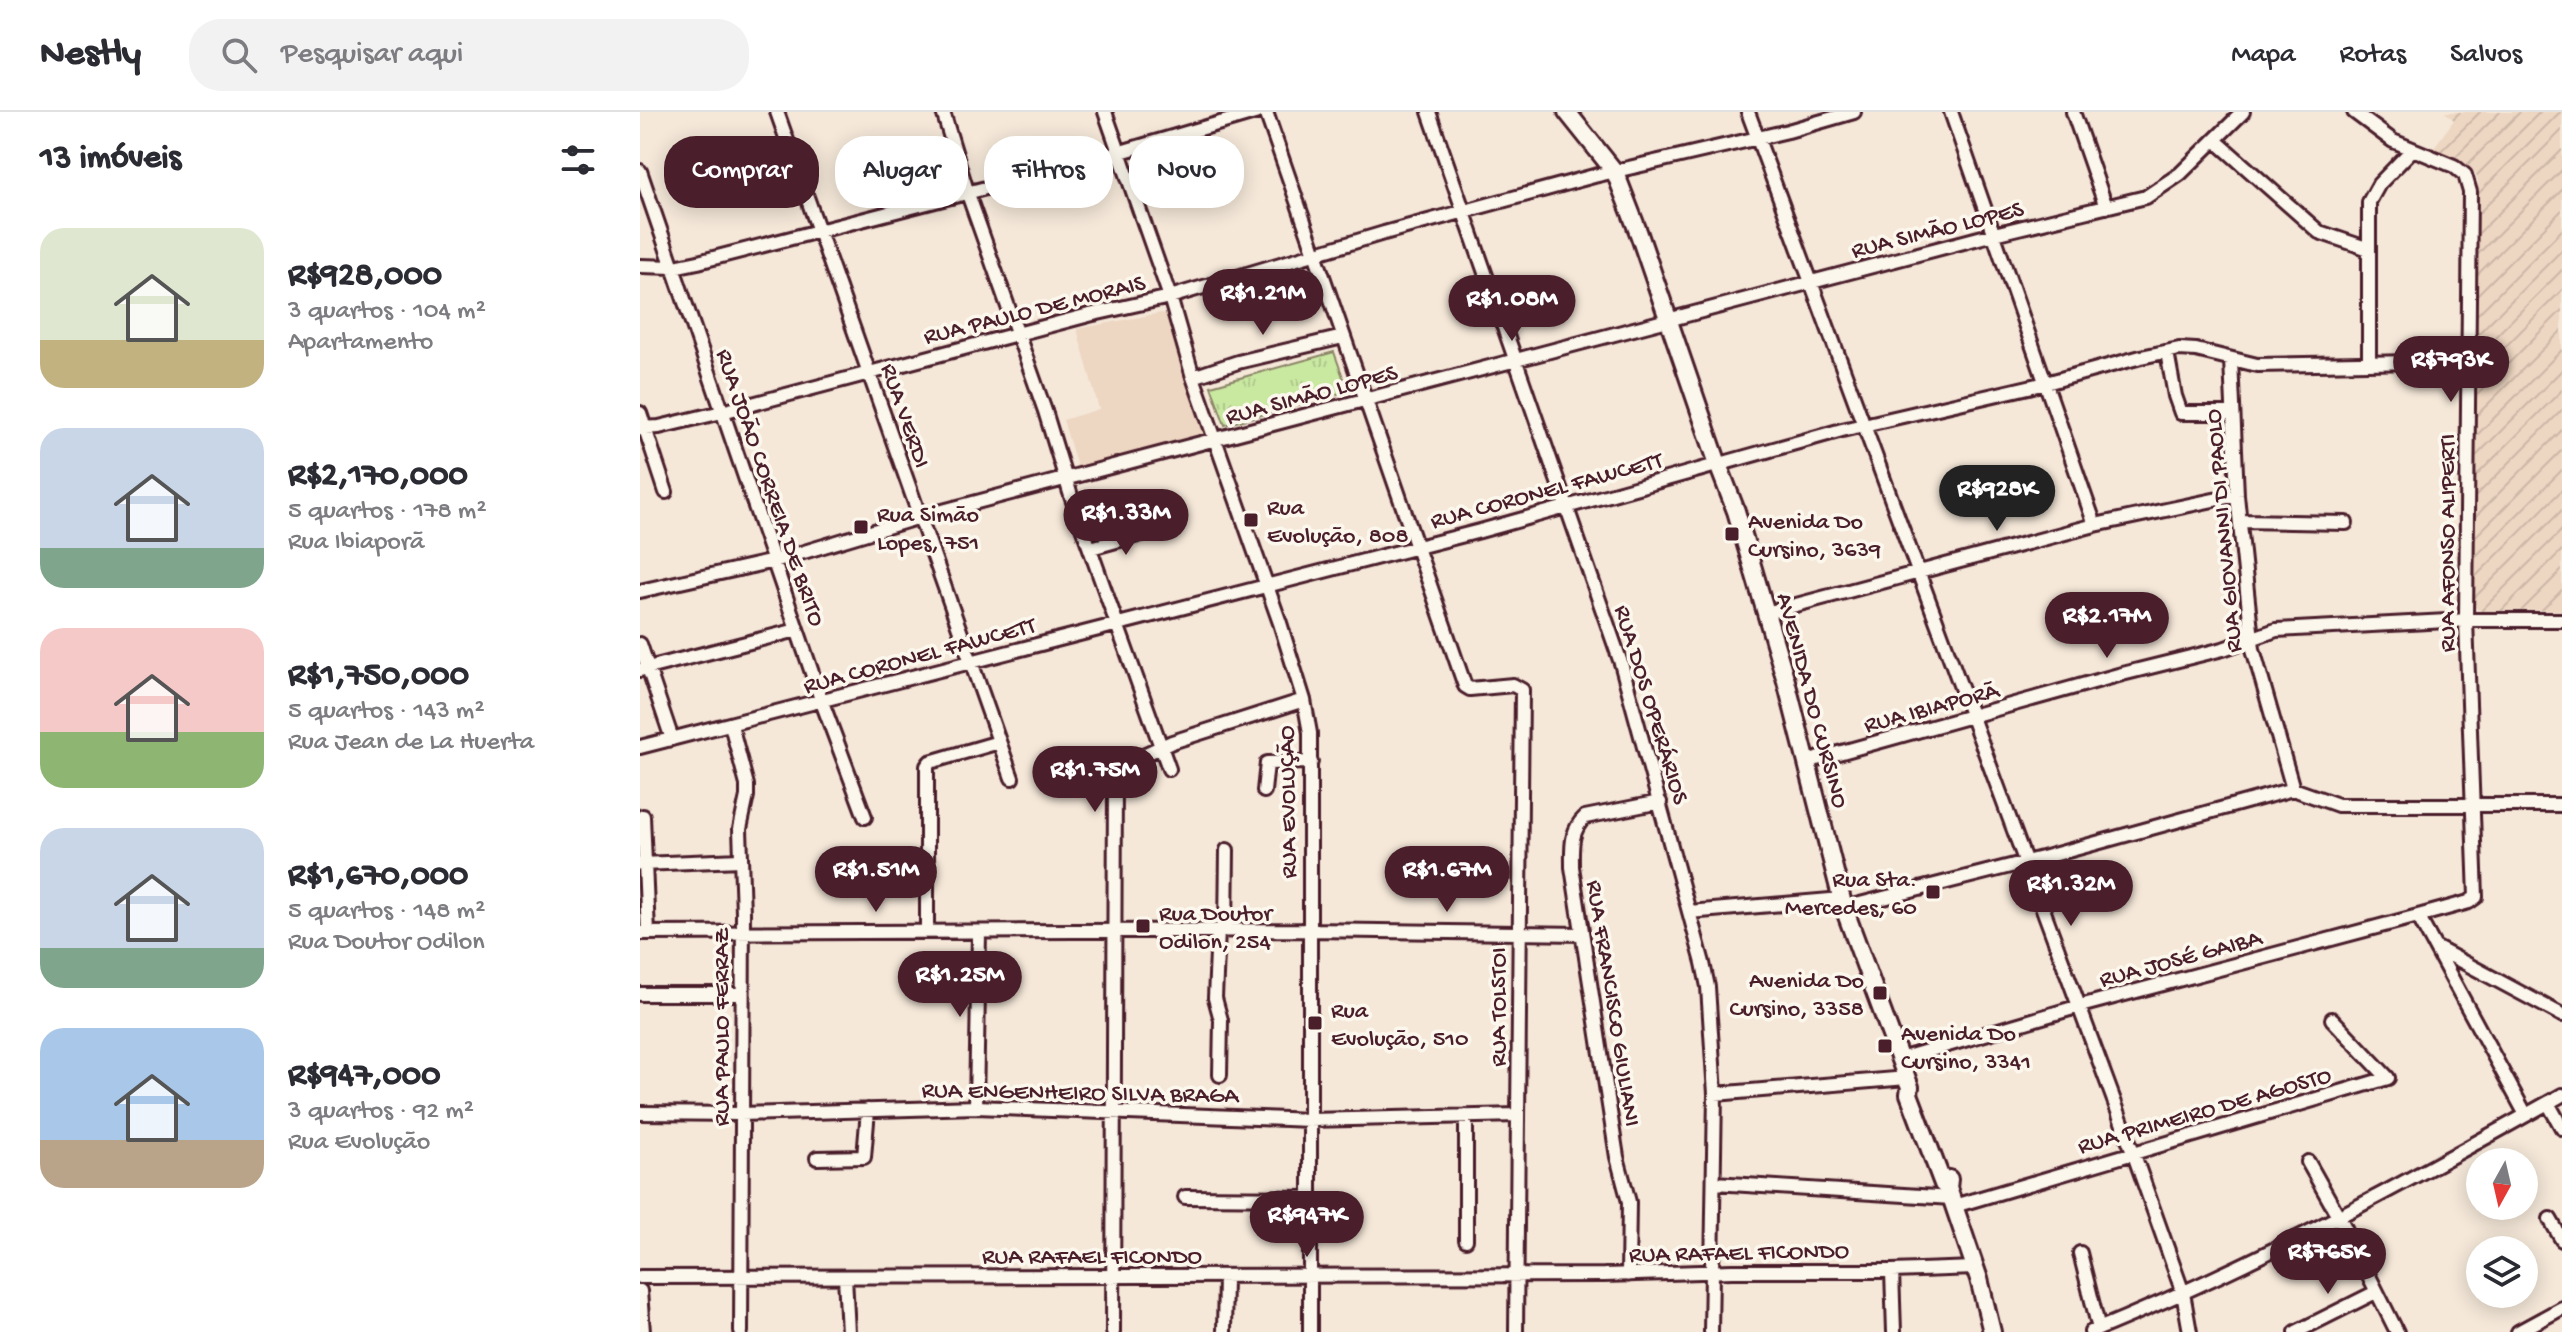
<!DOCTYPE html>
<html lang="pt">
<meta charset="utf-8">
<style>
:root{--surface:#fff;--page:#f2f2f3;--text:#2b2b33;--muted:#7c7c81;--line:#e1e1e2;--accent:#4a1f2b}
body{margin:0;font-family:"Gochi Hand",sans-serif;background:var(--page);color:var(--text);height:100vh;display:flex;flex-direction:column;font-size:30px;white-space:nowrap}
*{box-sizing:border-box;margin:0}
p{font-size:26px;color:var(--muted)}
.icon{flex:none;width:44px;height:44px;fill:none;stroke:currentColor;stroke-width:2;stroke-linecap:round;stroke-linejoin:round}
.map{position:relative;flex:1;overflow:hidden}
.side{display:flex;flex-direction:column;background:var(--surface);width:640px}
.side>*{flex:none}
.banner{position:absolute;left:24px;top:24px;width:760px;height:72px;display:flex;gap:16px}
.needle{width:52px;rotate:188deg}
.buttons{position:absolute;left:1826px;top:1036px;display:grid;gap:16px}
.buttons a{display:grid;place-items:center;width:72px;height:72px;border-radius:50%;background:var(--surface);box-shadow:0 4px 20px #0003;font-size:40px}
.price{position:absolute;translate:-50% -68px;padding:0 18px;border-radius:28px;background:var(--accent);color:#fff;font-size:26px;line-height:52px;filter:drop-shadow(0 2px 4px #0008)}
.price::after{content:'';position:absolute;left:50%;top:48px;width:24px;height:18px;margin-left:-12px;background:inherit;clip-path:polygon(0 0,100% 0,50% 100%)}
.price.active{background:#222;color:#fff}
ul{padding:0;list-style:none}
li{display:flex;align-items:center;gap:24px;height:200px;padding:0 40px}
li span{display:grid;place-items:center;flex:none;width:224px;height:160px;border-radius:24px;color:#555}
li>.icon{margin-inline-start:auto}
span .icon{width:96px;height:96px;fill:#fffc;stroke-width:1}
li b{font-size:34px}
h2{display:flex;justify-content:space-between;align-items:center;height:96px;padding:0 40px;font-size:34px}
.chip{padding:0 28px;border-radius:32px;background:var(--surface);box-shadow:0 4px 20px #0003;font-size:28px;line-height:72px}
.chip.active{background:var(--accent);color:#fff}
header{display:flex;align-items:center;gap:48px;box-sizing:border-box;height:112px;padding:0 40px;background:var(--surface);border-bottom:2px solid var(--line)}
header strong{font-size:38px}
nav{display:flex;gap:44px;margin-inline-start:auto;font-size:28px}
.search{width:560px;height:72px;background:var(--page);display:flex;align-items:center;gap:20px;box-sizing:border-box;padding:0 28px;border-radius:32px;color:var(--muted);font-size:30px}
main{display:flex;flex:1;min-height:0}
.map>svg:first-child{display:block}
</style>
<header>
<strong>Nestly</strong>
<div class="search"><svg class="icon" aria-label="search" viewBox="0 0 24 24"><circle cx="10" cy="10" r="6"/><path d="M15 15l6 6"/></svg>Pesquisar aqui</div>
<nav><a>Mapa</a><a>Rotas</a><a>Salvos</a></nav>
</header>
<main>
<section class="side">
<h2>13 imóveis<svg class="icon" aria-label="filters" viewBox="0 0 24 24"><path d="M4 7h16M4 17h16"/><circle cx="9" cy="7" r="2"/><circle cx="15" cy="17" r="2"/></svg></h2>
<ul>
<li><span style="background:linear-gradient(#dfe7d0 70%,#c2b280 0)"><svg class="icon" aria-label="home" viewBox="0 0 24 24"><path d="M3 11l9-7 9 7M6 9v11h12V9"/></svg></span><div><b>R$928,000</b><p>3 quartos · 104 m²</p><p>Apartamento</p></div></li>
<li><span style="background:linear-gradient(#c9d6e8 75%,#7fa58c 0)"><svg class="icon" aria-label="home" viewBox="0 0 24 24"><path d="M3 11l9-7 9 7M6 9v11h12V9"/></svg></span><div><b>R$2,170,000</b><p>5 quartos · 178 m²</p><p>Rua Ibiaporã</p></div></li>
<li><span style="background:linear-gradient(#f6c9c9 65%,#8fb573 0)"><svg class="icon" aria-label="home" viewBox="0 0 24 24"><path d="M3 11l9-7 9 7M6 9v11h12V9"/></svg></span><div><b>R$1,750,000</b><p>5 quartos · 143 m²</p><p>Rua Jean de La Huerta</p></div></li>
<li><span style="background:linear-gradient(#c9d6e8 75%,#7fa58c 0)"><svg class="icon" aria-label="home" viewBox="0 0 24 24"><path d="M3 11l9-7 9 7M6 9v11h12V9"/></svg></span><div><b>R$1,670,000</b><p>5 quartos · 148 m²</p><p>Rua Doutor Odilon</p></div></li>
<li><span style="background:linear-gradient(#a9c7e8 70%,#b9a48a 0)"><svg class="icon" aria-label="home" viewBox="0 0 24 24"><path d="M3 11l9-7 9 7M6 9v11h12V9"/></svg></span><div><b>R$947,000</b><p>3 quartos · 92 m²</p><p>Rua Evolução</p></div></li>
</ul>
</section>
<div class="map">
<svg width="1922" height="1220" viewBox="0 0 1922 1220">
<defs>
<pattern id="industrial-furrows" width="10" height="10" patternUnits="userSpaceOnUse" patternTransform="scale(2)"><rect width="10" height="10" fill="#edd6c2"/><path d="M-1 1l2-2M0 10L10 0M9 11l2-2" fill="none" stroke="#cdb7a7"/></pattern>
<pattern id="park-tufts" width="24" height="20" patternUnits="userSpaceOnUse" patternTransform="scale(2)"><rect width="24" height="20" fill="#c9e9a1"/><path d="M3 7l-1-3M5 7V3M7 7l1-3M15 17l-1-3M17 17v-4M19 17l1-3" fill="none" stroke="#aec78b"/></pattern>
</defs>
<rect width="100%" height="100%" fill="#f5e8d9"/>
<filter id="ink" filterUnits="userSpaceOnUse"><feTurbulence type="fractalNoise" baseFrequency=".0125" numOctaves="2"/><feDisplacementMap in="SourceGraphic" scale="16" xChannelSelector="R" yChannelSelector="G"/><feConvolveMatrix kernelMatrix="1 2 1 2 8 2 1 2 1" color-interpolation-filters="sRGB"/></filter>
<g filter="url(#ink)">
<path fill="#edd6c2" d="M 521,201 L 527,202 L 567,325 L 438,358 L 423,308 L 459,297 L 437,217 Z"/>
<path fill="url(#industrial-furrows)" d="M 1805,0 L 1922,0 L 1922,498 L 1842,499 L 1837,497 L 1834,492 L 1838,70 L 1836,62 L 1830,56 L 1792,38 L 1814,8 Z"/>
<path fill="url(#park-tufts)" stroke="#8a8466" stroke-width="2" d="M 694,240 L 708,279 L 585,313 L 571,274 Z"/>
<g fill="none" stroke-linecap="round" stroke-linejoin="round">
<g stroke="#4a1f2b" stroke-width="18">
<path id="street" d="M 137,0 L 372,666
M 303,0 L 328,82 L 405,299 L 431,384 L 529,657
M 465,0 L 530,185 L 553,265 L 640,511 L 664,588 L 670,621 L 670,1220
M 626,0 L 825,574 L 830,577 L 873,573 L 882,578 L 876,1220
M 789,0 L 981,551 L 1063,851 L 1068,875 L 1075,982 L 1071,1220
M 1108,0 L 1493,1040 L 1543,1181 L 1550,1220
M 1311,0 L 1455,413
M 1433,0 L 1466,95
M 1575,28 L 1679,120 L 1729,137
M 0,59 L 182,590 L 225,705
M 0,154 L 34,155 L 58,150 L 443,51 L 618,0
M 1527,240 L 1535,284 L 1541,301 L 1592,301
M 1591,248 L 1597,383 L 1613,537 L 1653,677
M 1729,249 L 1729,90 L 1739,72 L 1772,38
M 553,265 L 598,250 L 703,225
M 0,301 L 26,380
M 0,316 L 19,315 L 82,300 L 449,203 L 530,185 L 744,121 L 954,64 L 1148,19 L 1214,0
M 1601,409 L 1706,411
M 451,436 L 512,419
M 0,479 L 134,449 L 280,405 L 1354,122 L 1506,85 L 1540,62 L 1603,0
M 1126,501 L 1455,413 L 1597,383
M 0,532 L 32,627
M 0,558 L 157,518
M 91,613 L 107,673 L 107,684 L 100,717 L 103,801 L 101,1220
M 0,635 L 840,419 L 1202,318 L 1406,271 L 1501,245 L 1539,237 L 1556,238 L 1617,253 L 1830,249
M 1166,650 L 1482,562 L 1583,537 L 1636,518 L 1826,508 L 1922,508
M 1653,677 L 1698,693 L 1922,693
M 624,679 L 627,651 L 671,650
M 3,704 L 8,821
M 1,752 L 101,748
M 1204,796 L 1402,746 L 1653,677
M 1049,800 L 1202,787
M 1778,804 L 1886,1003
M 578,818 L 575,886 L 581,908 L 580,963
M 586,818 L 587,738
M 287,820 L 287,654 L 290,650 L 359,630
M 0,821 L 670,818 L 942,822
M 1795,835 L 1922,903
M 0,882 L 102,882
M 1260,947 L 1440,894 L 1778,804 L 1829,790 L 1836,785 L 1826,508 L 1830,80 L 1825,63 L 1814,54 L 1753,29 L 1714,0
M 1075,982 L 1267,966
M 1908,991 L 1922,1016
M 336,995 L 339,820
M 0,1001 L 101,1002 L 336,995 L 670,1008 L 878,1003
M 826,1004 L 826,1128
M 177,1046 L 224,1045 L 228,998
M 1668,1050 L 1705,1116 L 1757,1220
M 1075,1071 L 1312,1086
M 545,1085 L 670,1086
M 1314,1094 L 1748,966 L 1692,907
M 1910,1107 L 1922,1128
M 1440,1141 L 1459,1217
M 1252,1159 L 1254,1220
M 988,1163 L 989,1090 L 977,1045 L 932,755 C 932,736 930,719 945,705 L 1020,690
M 0,1165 L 964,1163 L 1092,1159 L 1252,1159 L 1335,1156
M 205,1165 L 208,1220
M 0,1179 L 3,1220
M 473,1220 L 475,660 L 479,654 L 532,630 L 664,588
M 584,1220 L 585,1165
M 1451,1220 C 1614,1154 1769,1069 1922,983
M 1656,1220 L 1736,1180
M 1878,1220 L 1922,1196"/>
</g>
<g stroke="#4a1f2b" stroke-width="22">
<path id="secondary" d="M 927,0 L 975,60 L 999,122 L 1079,355 L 1096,399 L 1146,569 L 1204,796 L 1270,975 L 1269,982 L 1303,1072 L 1308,1076
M 1309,1067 L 1308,1076 L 1339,1167 L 1352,1220"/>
</g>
<use href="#street" stroke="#fbf7ec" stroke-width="12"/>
<use href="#secondary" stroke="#fbf7ec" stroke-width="16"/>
</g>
</g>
<g fill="#4a1f2b" stroke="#fbf7ec" stroke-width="3">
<rect x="603" y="400" width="16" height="16" rx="4"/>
<rect x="213" y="407" width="16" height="16" rx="4"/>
<rect x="1084" y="414" width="16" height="16" rx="4"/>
<rect x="1285" y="772" width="16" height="16" rx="4"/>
<rect x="495" y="806" width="16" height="16" rx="4"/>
<rect x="1232" y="873" width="16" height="16" rx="4"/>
<rect x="667" y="903" width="16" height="16" rx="4"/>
<rect x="1237" y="926" width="16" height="16" rx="4"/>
</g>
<g text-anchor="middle" stroke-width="7" stroke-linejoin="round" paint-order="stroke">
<g font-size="24" fill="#4a1f2b" stroke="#fbf7ec">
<text transform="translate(1297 116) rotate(-14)" y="8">RUA SIMÃO LOPES</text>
<text transform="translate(394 196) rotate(-14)" y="8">RUA PAULO DE MORAIS</text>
<text transform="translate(671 281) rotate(-15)" y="8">RUA SIMÃO LOPES</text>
<text transform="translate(267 303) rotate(71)" y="8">RUA VERDI</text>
<text transform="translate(132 375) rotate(71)" y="8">RUA JOÃO CORREIA DE BRITO</text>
<text transform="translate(906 377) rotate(-15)" y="8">RUA CORONEL FAWCETT</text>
<text transform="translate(1582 419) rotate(-95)" y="8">RUA GIOVANNI DI PAOLO</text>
<text transform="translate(1806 431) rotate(-90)" y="8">RUA AFONSO ALIPERTI</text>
<text transform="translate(279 542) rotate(-15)" y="8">RUA CORONEL FAWCETT</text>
<text transform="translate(1174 588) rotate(75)" y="8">AVENIDA DO CURSINO</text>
<text transform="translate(1013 592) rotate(73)" y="8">RUA DOS OPERÁRIOS</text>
<text transform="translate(1291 594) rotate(-15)" y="8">RUA IBIAPORÃ</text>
<text transform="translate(646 690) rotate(-91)" y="8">RUA EVOLUÇÃO</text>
<text transform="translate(1540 845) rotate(-15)" y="8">RUA JOSÉ GAIBA</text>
<text transform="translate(975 891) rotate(81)" y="8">RUA FRANCISCO GIULIANI</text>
<text transform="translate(857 895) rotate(-90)" y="8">RUA TOLSTOI</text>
<text transform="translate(80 915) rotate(-90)" y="8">RUA PAULO FERRAZ</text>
<text transform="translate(440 979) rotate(1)" y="8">RUA ENGENHEIRO SILVA BRAGA</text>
<text transform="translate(1564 997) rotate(-16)" y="8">RUA PRIMEIRO DE AGOSTO</text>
<text transform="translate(1099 1139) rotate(-1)" y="8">RUA RAFAEL FICONDO</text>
<text x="452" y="1151">RUA RAFAEL FICONDO</text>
</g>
<g font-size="24" fill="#4a1f2b" stroke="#fbf7ec" text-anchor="start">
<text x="627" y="402">Rua<tspan x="627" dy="28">Evolução, 808</tspan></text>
<text x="237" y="409">Rua Simão<tspan x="237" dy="28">Lopes, 751</tspan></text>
<text x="1108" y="416">Avenida Do<tspan x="1108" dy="28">Cursino, 3639</tspan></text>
<text x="1277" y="774" text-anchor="end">Rua Sta.<tspan x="1277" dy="28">Mercedes, 60</tspan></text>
<text x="519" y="808">Rua Doutor<tspan x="519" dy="28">Odilon, 254</tspan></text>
<text x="1224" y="875" text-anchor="end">Avenida Do<tspan x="1224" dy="28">Cursino, 3358</tspan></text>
<text x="691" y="905">Rua<tspan x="691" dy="28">Evolução, 510</tspan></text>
<text x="1261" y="928">Avenida Do<tspan x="1261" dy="28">Cursino, 3341</tspan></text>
</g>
</g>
</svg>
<div class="buttons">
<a><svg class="needle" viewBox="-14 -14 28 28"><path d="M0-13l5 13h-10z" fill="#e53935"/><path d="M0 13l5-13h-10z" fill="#7c7c81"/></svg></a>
<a><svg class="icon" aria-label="layers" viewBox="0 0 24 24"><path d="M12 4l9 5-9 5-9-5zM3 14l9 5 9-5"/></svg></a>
</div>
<b class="price" style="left:623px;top:225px">R$1.21M</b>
<b class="price" style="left:872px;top:231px">R$1.08M</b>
<b class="price" style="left:1811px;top:292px">R$793K</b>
<b class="price active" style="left:1357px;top:421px">R$928K</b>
<b class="price" style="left:486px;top:445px">R$1.33M</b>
<b class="price" style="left:1467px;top:548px">R$2.17M</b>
<b class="price" style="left:455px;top:702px">R$1.75M</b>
<b class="price" style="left:236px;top:802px">R$1.51M</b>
<b class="price" style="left:807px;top:802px">R$1.67M</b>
<b class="price" style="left:1431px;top:816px">R$1.32M</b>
<b class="price" style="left:320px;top:907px">R$1.25M</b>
<b class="price" style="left:667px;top:1147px">R$947K</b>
<b class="price" style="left:1688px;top:1184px">R$765K</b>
<div class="banner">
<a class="chip active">Comprar</a>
<a class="chip">Alugar</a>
<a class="chip">Filtros</a>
<a class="chip">Novo</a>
</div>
</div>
</main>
